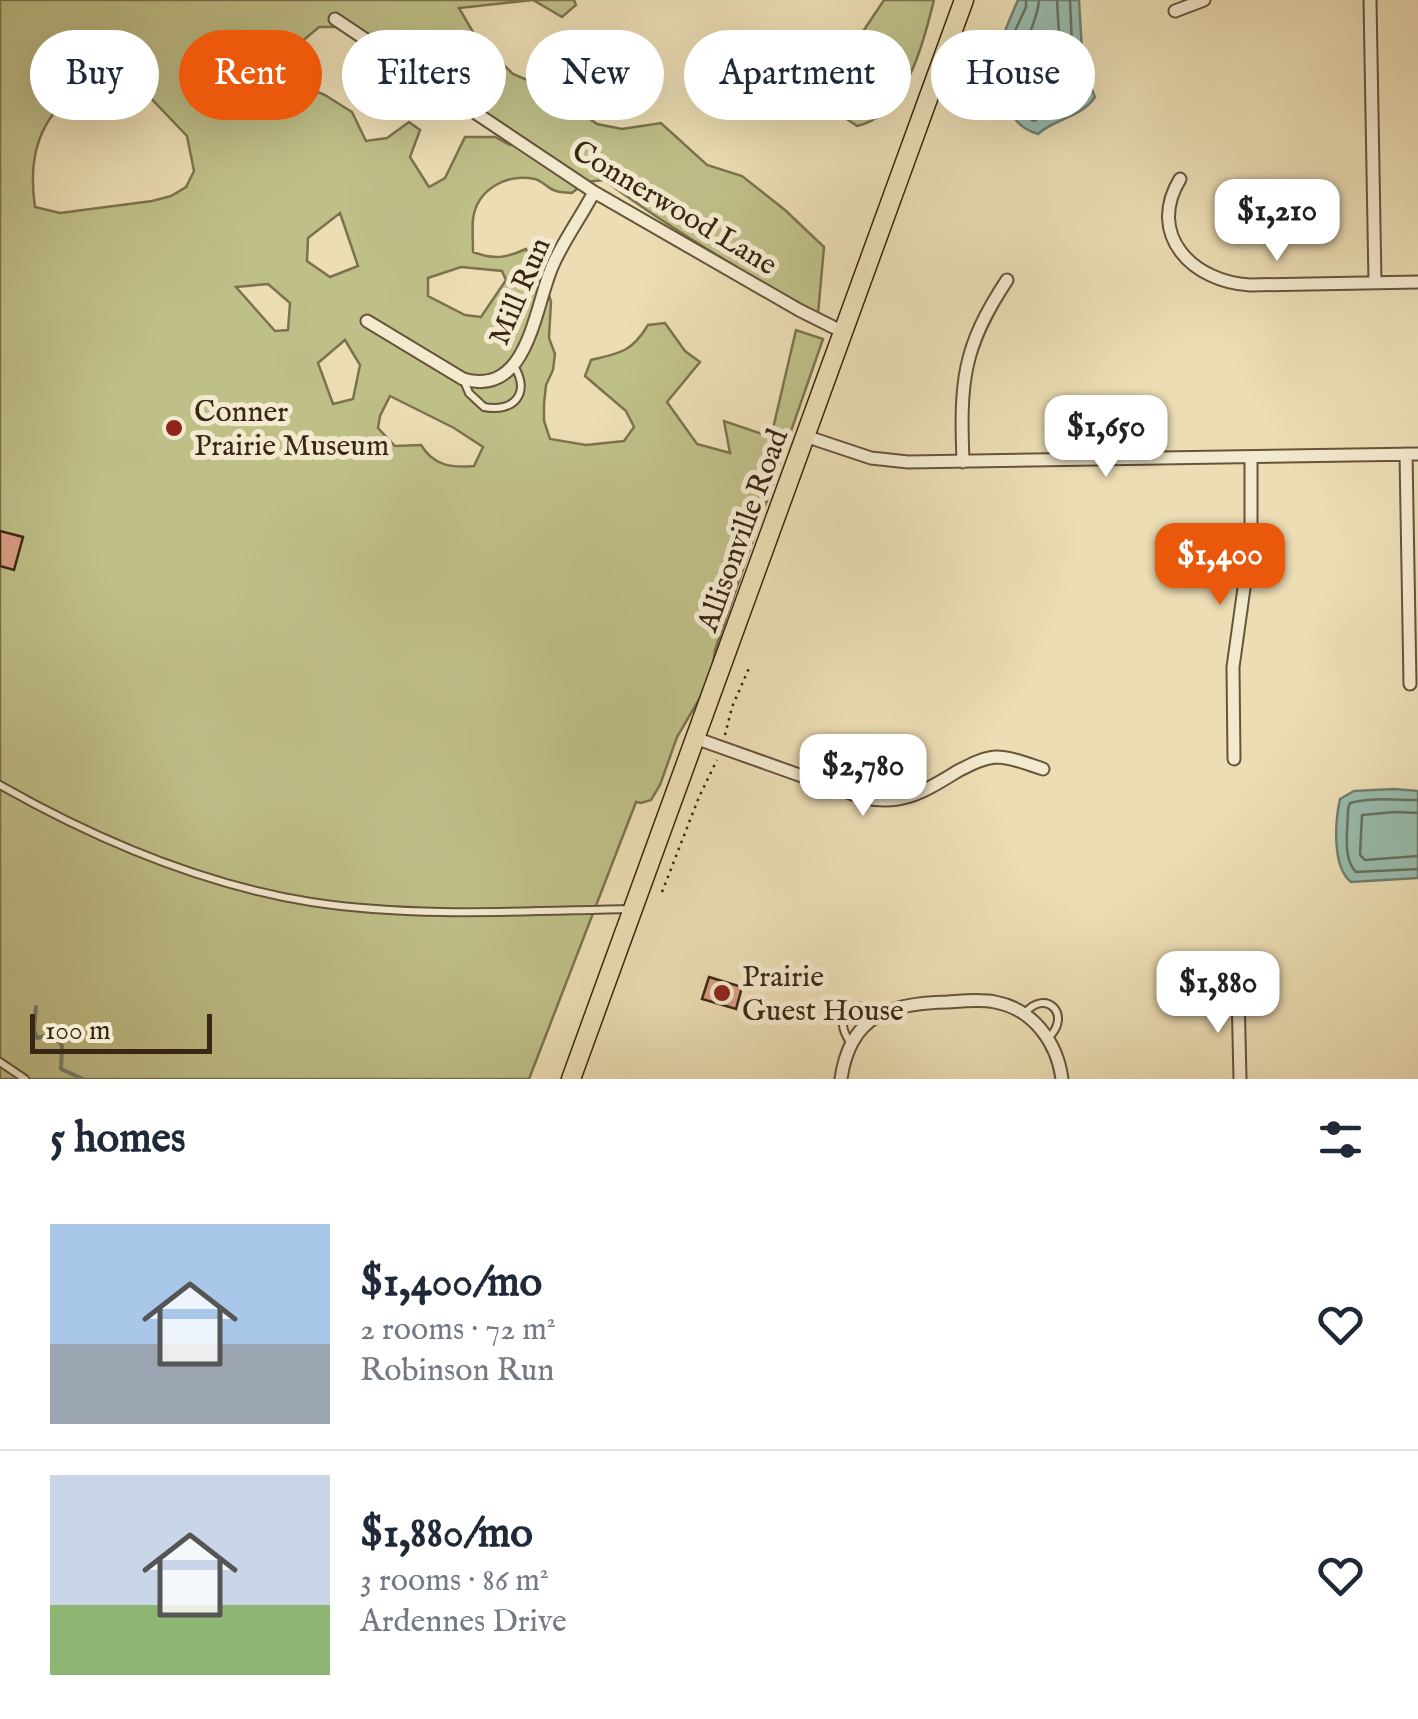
<!DOCTYPE html>
<meta charset="utf-8">
<style>
:root{--surface:#fff;--page:#f2f2f3;--text:#1f2937;--muted:#747a83;--line:#e0e1e3;--accent:#ea580c}
body{margin:0;font-family:"IM FELL English",serif;background:var(--page);color:var(--text);height:100vh;display:flex;flex-direction:column;font-size:38px;white-space:nowrap}
*{box-sizing:border-box;margin:0}
p{font-size:32px;color:var(--muted)}
.icon{flex:none;width:55px;height:55px;fill:none;stroke:currentColor;stroke-width:2;stroke-linecap:round;stroke-linejoin:round}
.map{position:relative;height:1079px;overflow:hidden}
.side{display:flex;flex-direction:column;background:var(--surface);flex:1}
.side>*{flex:none}
.top-card{position:absolute;left:30px;top:30px;width:1360px;height:90px;display:flex;gap:20px}
.scale{position:absolute;left:30px;bottom:25px;width:182px;box-sizing:border-box;padding-left:10px;border:5px solid #392713;border-top:0;font-size:28px;line-height:35px;white-space:nowrap;color:#392713;-webkit-text-stroke:8px #f3e9ce;paint-order:stroke}
.price{position:absolute;translate:-50% -85px;padding:0 22px;border-radius:20px;background:#fff;color:#222;font-size:32px;line-height:65px;filter:drop-shadow(0 2px 5px #0008)}
.price::after{content:'';position:absolute;left:50%;top:60px;width:30px;height:22px;margin-left:-15px;background:inherit;clip-path:polygon(0 0,100% 0,50% 100%)}
.price.selected{background:var(--accent);color:#fff}
ul{padding:0;list-style:none}
li{display:flex;align-items:center;gap:30px;height:250px;padding:0 50px}
li+li{border-top:2px solid var(--line)}
li span{display:grid;place-items:center;flex:none;width:280px;height:200px;border-radius:0px;color:#555}
li>.icon{margin-inline-start:auto}
span .icon{width:120px;height:120px;fill:#fffc;stroke-width:1}
li b{font-size:42px}
h2{display:flex;justify-content:space-between;align-items:center;height:120px;padding:0 50px;font-size:42px}
.pill{padding:0 35px;border-radius:45px;background:var(--surface);box-shadow:0 10px 40px #0002;font-size:35px;line-height:90px}
.pill.selected{background:var(--accent);color:#fff}
.map>svg:first-child{display:block}
</style>
<div class="map">
<svg width="1418" height="1079" viewBox="0 0 1418 1079">
<rect width="100%" height="100%" fill="#ecddb4"/>
<filter id="stains"><feTurbulence type="fractalNoise" baseFrequency=".002" numOctaves="4"/><feColorMatrix values="0 0 0 0 .2 0 0 0 0 .09 0 0 0 0 .02 0 0 0 .5 -.17"/></filter>
<radialGradient id="worn" r=".72"><stop offset=".6" stop-color="#630" stop-opacity="0"/><stop offset="1" stop-color="#630" stop-opacity=".3"/></radialGradient>
<path fill="#bfbf88" stroke="#7c734e" stroke-width="2.5" fill-rule="evenodd" d="M 0,0 L 574,0 L 576,5 L 562,17 L 533,0 L 459,8 L 477,39 L 513,74 L 569,98 L 582,113 L 597,124 L 622,129 L 661,123 L 707,165 L 742,176 L 785,210 L 824,247 L 818,314 C 745,273 672,230 604,180 L 586,182 L 572,193 C 567,192 561,193 556,191 C 548,189 543,181 535,179 C 507,173 477,189 473,219 C 472,229 473,241 473,252 C 494,260 506,258 526,249 L 535,271 L 546,285 L 551,302 L 549,338 L 555,354 L 553,370 L 546,385 L 544,404 L 544,421 L 550,439 L 586,445 L 624,441 L 634,427 L 626,411 L 585,376 L 591,360 C 620,353 632,352 648,325 L 665,323 L 685,351 L 700,362 L 667,402 L 697,444 L 730,453 L 724,421 L 771,437 L 796,330 L 823,339 L 715,650 L 711,679 L 677,737 L 660,785 L 651,800 L 641,803 L 636,802 L 529,1079 L 0,1079 ZM 319,27 L 339,27 L 521,137 L 510,145 L 495,137 L 465,137 L 445,178 L 429,187 L 410,157 L 420,130 L 409,122 L 387,138 L 366,141 L 352,112 L 325,95 L 284,77 L 280,60 ZM 101,68 L 127,85 L 139,86 L 187,136 L 194,171 L 186,187 L 171,196 L 152,201 L 60,213 L 35,207 C 25,139 49,109 101,68 ZM 340,213 L 358,266 L 330,277 L 307,261 L 308,238 ZM 461,267 L 502,271 L 506,280 L 481,317 L 465,315 L 428,296 L 428,278 ZM 268,284 L 290,303 L 288,330 L 275,331 L 236,287 ZM 345,340 L 360,365 L 353,399 L 333,404 L 318,363 ZM 390,396 L 454,428 L 483,447 L 474,466 C 451,468 434,466 421,445 L 395,446 L 378,428 L 380,416 Z
M 884,0 L 934,0 C 923,43 906,116 857,126 L 819,100 L 816,87 L 833,69 L 848,46 L 864,30 Z"/>
<path fill="#99bcad" stroke="#73806f" stroke-width="2.5" d="M 1018,0 L 1079,0 L 1083,67 L 1095,97 C 1081,118 1055,118 1038,134 C 1022,129 1016,122 1008,108 C 986,70 1002,37 1018,0 Z
M 1394,789 L 1418,791 L 1418,878 L 1351,882 C 1332,867 1335,822 1340,799 L 1354,791 Z"/>
<g fill="none" stroke-linecap="round" stroke-linejoin="round">
<path stroke="#697260" stroke-width="2.5" d="M 1026,0 L 1026,7 C 1020,21 1011,36 1008,51 C 1002,75 1012,111 1034,121 C 1050,111 1069,109 1083,96 L 1073,68 L 1070,0
M 1039,0 C 1037,36 997,72 1035,105 L 1064,95 L 1068,91 L 1061,70 L 1057,0
M 1418,800 C 1396,800 1371,797 1350,803 L 1348,809 C 1348,829 1342,858 1356,872 L 1418,869
M 1418,813 L 1395,812 L 1362,815 L 1360,855 L 1365,860 L 1418,856"/>
<path stroke="#73806f" stroke-width="4" d="M 36,1007 L 34,1030 L 37,1038 L 54,1034 L 62,1046 L 61,1069 L 83,1079"/>
</g>
<path fill="#da9e85" stroke="#392713" stroke-width="2.5" d="M 0,531 L 23,537 L 14,570 L 0,566 Z
M 709,977 L 742,987 L 736,1009 L 702,999 Z"/>
<g fill="none" stroke-linecap="round" stroke-linejoin="round">
<g stroke="#66543b" stroke-width="10">
<path id="lane" d="M 464,381 L 469,393 L 484,407 C 514,413 531,393 514,366
M 0,785 C 97,840 200,884 311,902 C 416,918 525,911 630,909
M 1025,1013 C 1046,988 1072,1015 1049,1037
M 850,1042 C 831,1015 852,992 877,1016
M 0,1062 L 25,1079"/>
</g>
<g stroke="#66543b" stroke-width="15">
<path id="street" d="M 1370,0 L 1375,283
M 1175,11 L 1204,0
M 335,19 L 594,192 L 799,310 L 843,332
M 1180,179 C 1146,235 1193,282 1250,285 L 1418,282
M 367,321 L 463,379 C 528,398 534,309 552,267 C 563,241 581,217 594,192
M 805,436 L 871,458 L 908,462 L 1418,454
M 1406,454 L 1410,684
M 963,462 C 960,382 962,348 1007,280
M 695,738 L 861,797 C 902,807 925,791 958,771 C 970,765 982,758 996,757 C 1011,757 1028,764 1043,769
M 1234,759 L 1233,667 L 1251,538 L 1251,457
M 1238,992 L 1240,1079
M 841,1079 C 850,1015 890,1003 948,1002 C 963,1001 980,999 995,1002 C 1033,1009 1057,1042 1062,1079"/>
</g>
<g stroke="#392713" stroke-width="21">
<path id="primary" d="M 571,1079 L 964,0"/>
</g>
<path stroke="#392713" stroke-width="2.5" stroke-dasharray="2.5 5" stroke-linecap="butt" d="M 725,735 L 732,707 L 750,666
M 662,892 L 699,797 L 717,760"/>
<use href="#lane" stroke="#f3e9ce" stroke-width="6"/>
<use href="#street" stroke="#f3e9ce" stroke-width="11"/>
<use href="#primary" stroke="#ecddb4" stroke-width="18"/>
</g>
<g fill="#8f2418" stroke="#f3e9ce" stroke-width="4">
<circle cx="174" cy="428" r="10"/>
<circle cx="722" cy="993" r="10"/>
</g>
<g text-anchor="middle" stroke-width="10" stroke-linejoin="round" paint-order="stroke">
<g font-size="30" fill="#392713" stroke="#f3e9ce">
<text transform="translate(675 207) rotate(31)" y="10">Connerwood Lane</text>
<text transform="translate(519 291) rotate(-67)" y="10">Mill Run</text>
<text transform="translate(742 530) rotate(-70)" y="10">Allisonville Road</text>
</g>
<g font-size="30" fill="#392713" stroke="#f3e9ce" text-anchor="start">
<text x="194" y="421">Conner<tspan x="194" dy="34">Prairie Museum</tspan></text>
<text x="742" y="986">Prairie<tspan x="742" dy="34">Guest House</tspan></text>
</g>
</g>
<rect width="100%" height="100%" filter="url(#stains)"/>
<rect width="100%" height="100%" fill="url(#worn)"/>
</svg>
<div class="scale">100 m</div>
<b class="price" style="left:1277px;top:264px">$1,210</b>
<b class="price" style="left:1106px;top:480px">$1,650</b>
<b class="price selected" style="left:1220px;top:608px">$1,400</b>
<b class="price" style="left:863px;top:819px">$2,780</b>
<b class="price" style="left:1218px;top:1036px">$1,880</b>
<div class="top-card">
<a class="pill">Buy</a>
<a class="pill selected">Rent</a>
<a class="pill">Filters</a>
<a class="pill">New</a>
<a class="pill">Apartment</a>
<a class="pill">House</a>
</div>
</div>
<section class="side">
<h2>5 homes<svg class="icon" aria-label="filters" viewBox="0 0 24 24"><path d="M4 7h16M4 17h16"/><circle cx="9" cy="7" r="2"/><circle cx="15" cy="17" r="2"/></svg></h2>
<ul>
<li><span style="background:linear-gradient(#a9c7e8 60%,#9aa5b1 0)"><svg class="icon" aria-label="home" viewBox="0 0 24 24"><path d="M3 11l9-7 9 7M6 9v11h12V9"/></svg></span><div><b>$1,400/mo</b><p>2 rooms · 72 m²</p><p>Robinson Run</p></div><svg class="icon" aria-label="heart" viewBox="0 0 24 24"><path d="M12 20l-8-8c-3-5 5-10 8-4 3-6 11-1 8 4z"/></svg></li>
<li><span style="background:linear-gradient(#c9d6e8 65%,#8fb573 0)"><svg class="icon" aria-label="home" viewBox="0 0 24 24"><path d="M3 11l9-7 9 7M6 9v11h12V9"/></svg></span><div><b>$1,880/mo</b><p>3 rooms · 86 m²</p><p>Ardennes Drive</p></div><svg class="icon" aria-label="heart" viewBox="0 0 24 24"><path d="M12 20l-8-8c-3-5 5-10 8-4 3-6 11-1 8 4z"/></svg></li>
</ul>
</section>
